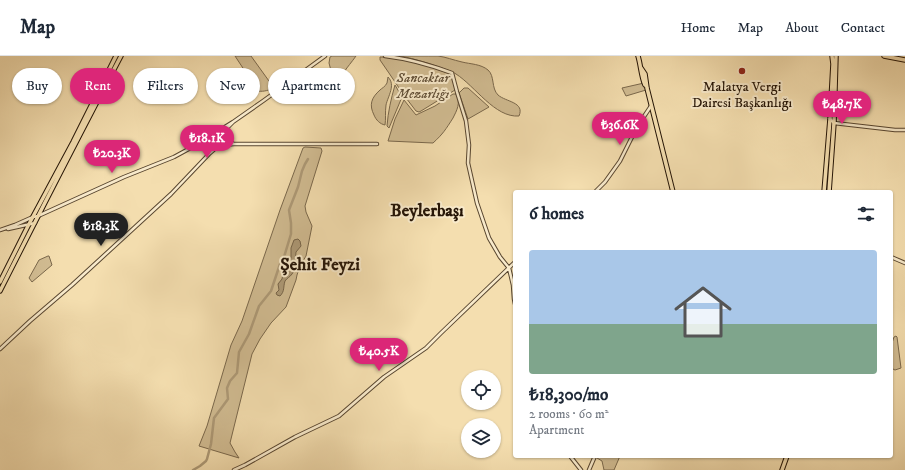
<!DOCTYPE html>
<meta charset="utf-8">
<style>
:root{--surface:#fff;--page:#f6f6f7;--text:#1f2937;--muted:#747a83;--line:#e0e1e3;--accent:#db2777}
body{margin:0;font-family:"IM FELL DW Pica",serif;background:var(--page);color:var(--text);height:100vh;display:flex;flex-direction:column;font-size:15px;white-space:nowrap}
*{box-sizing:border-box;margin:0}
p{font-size:13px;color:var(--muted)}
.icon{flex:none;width:22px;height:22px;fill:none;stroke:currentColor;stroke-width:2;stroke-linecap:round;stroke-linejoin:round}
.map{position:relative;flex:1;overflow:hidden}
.panel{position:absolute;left:513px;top:134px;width:380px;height:268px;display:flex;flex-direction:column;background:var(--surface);border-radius:4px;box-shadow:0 1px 3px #0004}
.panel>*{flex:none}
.top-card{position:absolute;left:12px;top:12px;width:380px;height:36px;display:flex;gap:8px}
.fabs{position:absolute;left:461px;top:314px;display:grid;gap:8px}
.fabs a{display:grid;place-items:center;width:40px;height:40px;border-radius:50%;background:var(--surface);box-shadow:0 1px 3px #0004;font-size:20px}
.price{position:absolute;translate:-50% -34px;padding:0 9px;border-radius:14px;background:var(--accent);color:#fff;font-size:13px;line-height:26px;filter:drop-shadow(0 1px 2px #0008)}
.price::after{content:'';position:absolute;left:50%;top:24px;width:12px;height:9px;margin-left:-6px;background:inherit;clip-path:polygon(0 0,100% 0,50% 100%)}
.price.selected{background:#222;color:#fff}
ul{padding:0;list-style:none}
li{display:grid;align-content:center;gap:8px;height:212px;padding:0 16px}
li+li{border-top:1px solid var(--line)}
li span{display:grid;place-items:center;height:124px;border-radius:4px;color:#555}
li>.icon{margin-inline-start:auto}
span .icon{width:72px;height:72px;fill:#fffc;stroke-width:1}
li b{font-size:17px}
h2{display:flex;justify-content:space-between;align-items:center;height:48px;padding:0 16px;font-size:17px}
.tag{padding:0 14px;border-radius:18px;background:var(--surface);box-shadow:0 1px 3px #0004;font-size:14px;line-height:36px}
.tag.selected{background:var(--accent);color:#fff}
header{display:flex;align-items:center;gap:24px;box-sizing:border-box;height:56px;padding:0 20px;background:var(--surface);border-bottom:1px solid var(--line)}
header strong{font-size:19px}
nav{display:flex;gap:22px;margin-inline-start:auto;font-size:14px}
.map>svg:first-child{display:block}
</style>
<header>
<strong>Map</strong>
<nav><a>Home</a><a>Map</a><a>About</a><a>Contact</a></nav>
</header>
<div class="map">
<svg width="905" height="414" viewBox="0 0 905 414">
<rect width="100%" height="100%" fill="#f4deaf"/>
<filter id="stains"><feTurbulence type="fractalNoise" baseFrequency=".005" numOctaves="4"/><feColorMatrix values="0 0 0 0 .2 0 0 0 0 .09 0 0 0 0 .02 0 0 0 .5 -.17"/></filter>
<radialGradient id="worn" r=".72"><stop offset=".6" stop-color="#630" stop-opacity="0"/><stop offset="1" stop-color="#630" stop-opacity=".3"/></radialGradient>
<path fill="#d1bc92" stroke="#7a684c" d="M 235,0 L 251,0 L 274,32 C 269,34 264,36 258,35 Z
M 332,0 L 356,0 C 346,14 342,15 338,34 L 336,34 L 329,7 L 330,1 Z
M 401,0 C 413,0 425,0 438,0 C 446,1 453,4 462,6 C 470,8 481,8 488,14 C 495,20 491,32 498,39 C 506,46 525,46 519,60 C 495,62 475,30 456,18 C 452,15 447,14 442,12 C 428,7 415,3 401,0 Z
M 380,1 C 403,0 429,10 450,18 L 452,20 L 455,34 L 421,55 L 419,56 L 416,55 C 403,39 392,21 380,4 Z
M 388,21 C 396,29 388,40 386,49 C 385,56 386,63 385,69 C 380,68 376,64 374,59 C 369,49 371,42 380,34 C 382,32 385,31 387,27 C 387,25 388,23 388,21 Z
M 644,27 L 646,34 L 626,40 L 622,32 Z
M 395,29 L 402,41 L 389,72 L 387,70 C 388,56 391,43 395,29 Z
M 464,32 L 468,32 L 489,51 L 468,63 L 459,37 Z
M 453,38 L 456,38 C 461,47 457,54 453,62 C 446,73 443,78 433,87 L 388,85 L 395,63 L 404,44 L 416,59 L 435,50 Z
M 305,91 L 321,92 L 322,95 L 305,150 L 306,156 L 312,170 L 306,200 L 300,210 L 297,219 L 296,224 L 286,251 L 271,267 L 260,283 L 252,298 L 230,387 L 235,396 L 239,402 L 199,390 L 207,370 L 231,289 L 242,265 L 280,154 L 303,92 Z
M 48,200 L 49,200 L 52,209 L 32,226 L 29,222 L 39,204 Z
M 896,280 L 897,281 L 901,312 L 895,314 L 891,312 L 891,290 L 894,281 Z
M 597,400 L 620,400 L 614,414 L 604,414 L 602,405 L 597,402 Z"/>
<path fill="#ad9976" stroke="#766449" d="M 298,183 L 300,185 L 301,190 L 296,196 C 295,204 297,212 292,218 C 290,221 287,222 285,225 C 283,231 285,235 280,240 L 277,239 L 276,237 L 279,234 L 278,228 L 282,223 L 283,218 L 285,216 L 288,207 L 291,202 L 291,192 L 294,184 Z"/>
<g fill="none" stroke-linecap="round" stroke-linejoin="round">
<path stroke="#ad9976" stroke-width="2.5" d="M 193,414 L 200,410 L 206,405 L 207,403 L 211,388 L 214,362 L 228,343 L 227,332 L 230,325 L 237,317 L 239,296 L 249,278 L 259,250 L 271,235 L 280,208 L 284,201 L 291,178 L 291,167 L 289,154 L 298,131 L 302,115 L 305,108 L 308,103"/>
<g stroke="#584630" stroke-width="4.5">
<path id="minor" d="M 385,0 C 410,3 428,8 452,17 L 457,36 L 466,65 L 469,89 L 468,107 L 477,147 L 489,182 L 500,201 L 509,212 L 513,229 L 514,243 L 515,248
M 830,63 L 834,67 L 895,74 L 905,74
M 233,66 L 263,45 L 325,0
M 217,76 L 233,66 L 225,74 L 224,79
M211 84a7 7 0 1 1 14 0a7 7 0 1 1-14 0Z
M 211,86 L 206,86 L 196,89 L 211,80
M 212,88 L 210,97 L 218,90
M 234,88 L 377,88
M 222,89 L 234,88 L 228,85 L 225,83
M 595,136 L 605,126 L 620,105 L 637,71 L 651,50
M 8,173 L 35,167
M 0,174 L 15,169 L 33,161 L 38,160 L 124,121 L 174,101 L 196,89
M 891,201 L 905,207
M 0,293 L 30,265 L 72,229 L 171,138 L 210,97
M 570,400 L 581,414
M 234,414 L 245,409 L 295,381 L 339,360 L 384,321 L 426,292 L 441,277 L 515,206
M 589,414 L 595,400"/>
</g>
<g stroke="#241406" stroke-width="5.5">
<path id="major" d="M 638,0 C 641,10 641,20 645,29
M 884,0 L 905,4
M 641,12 L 645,18 L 647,32 L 673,136
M 824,136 L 830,63 L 833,8 L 832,0
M 829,136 L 834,67 L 836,0
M 0,226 L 29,168 L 73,86 L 116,0
M 0,235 C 40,156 80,78 121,0
M 782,414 L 787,400"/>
</g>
<use href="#minor" stroke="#f8eacb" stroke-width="2.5"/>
<use href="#major" stroke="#f4deaf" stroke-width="3.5"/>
</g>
<circle fill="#8f2418" stroke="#f8eacb" stroke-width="1.5" cx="742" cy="15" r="4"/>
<g text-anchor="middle" stroke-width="4" stroke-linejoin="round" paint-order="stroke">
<g font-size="14" font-style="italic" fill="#614f37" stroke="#f8eacb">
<text x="423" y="26">Sancaktar<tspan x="423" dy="16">Mezarlığı</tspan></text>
</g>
<g font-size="14" fill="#241406" stroke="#f8eacb">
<text x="742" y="35">Malatya Vergi<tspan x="742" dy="16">Dairesi Başkanlığı</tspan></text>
</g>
<g font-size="18" font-weight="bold" fill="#241406" stroke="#f8eacb">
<text x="427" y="160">Beylerbaşı</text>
<text x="320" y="214">Şehit Feyzi</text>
</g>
</g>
<rect width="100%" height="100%" filter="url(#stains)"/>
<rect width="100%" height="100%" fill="url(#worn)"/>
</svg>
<div class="fabs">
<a><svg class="icon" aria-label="locate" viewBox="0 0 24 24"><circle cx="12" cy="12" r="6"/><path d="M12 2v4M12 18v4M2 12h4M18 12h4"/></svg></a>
<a><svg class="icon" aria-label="layers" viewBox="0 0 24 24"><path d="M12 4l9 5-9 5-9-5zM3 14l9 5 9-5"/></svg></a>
</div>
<b class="price" style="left:842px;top:69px">₺48.7K</b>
<b class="price" style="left:620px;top:90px">₺36.6K</b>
<b class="price" style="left:207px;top:103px">₺18.1K</b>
<b class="price" style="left:112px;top:118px">₺20.3K</b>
<b class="price selected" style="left:101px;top:191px">₺18.3K</b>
<b class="price" style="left:379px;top:316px">₺40.5K</b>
<div class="top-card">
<a class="tag">Buy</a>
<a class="tag selected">Rent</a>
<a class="tag">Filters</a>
<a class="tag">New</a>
<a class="tag">Apartment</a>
</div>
<section class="panel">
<h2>6 homes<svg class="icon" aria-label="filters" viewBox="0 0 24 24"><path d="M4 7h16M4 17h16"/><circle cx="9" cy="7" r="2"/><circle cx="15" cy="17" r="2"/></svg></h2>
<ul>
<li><span style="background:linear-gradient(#a9c7e8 60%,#7fa58c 0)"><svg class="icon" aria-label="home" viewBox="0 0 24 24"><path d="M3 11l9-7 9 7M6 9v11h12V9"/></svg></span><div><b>₺18,300/mo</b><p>2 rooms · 60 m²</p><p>Apartment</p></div></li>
</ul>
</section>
</div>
